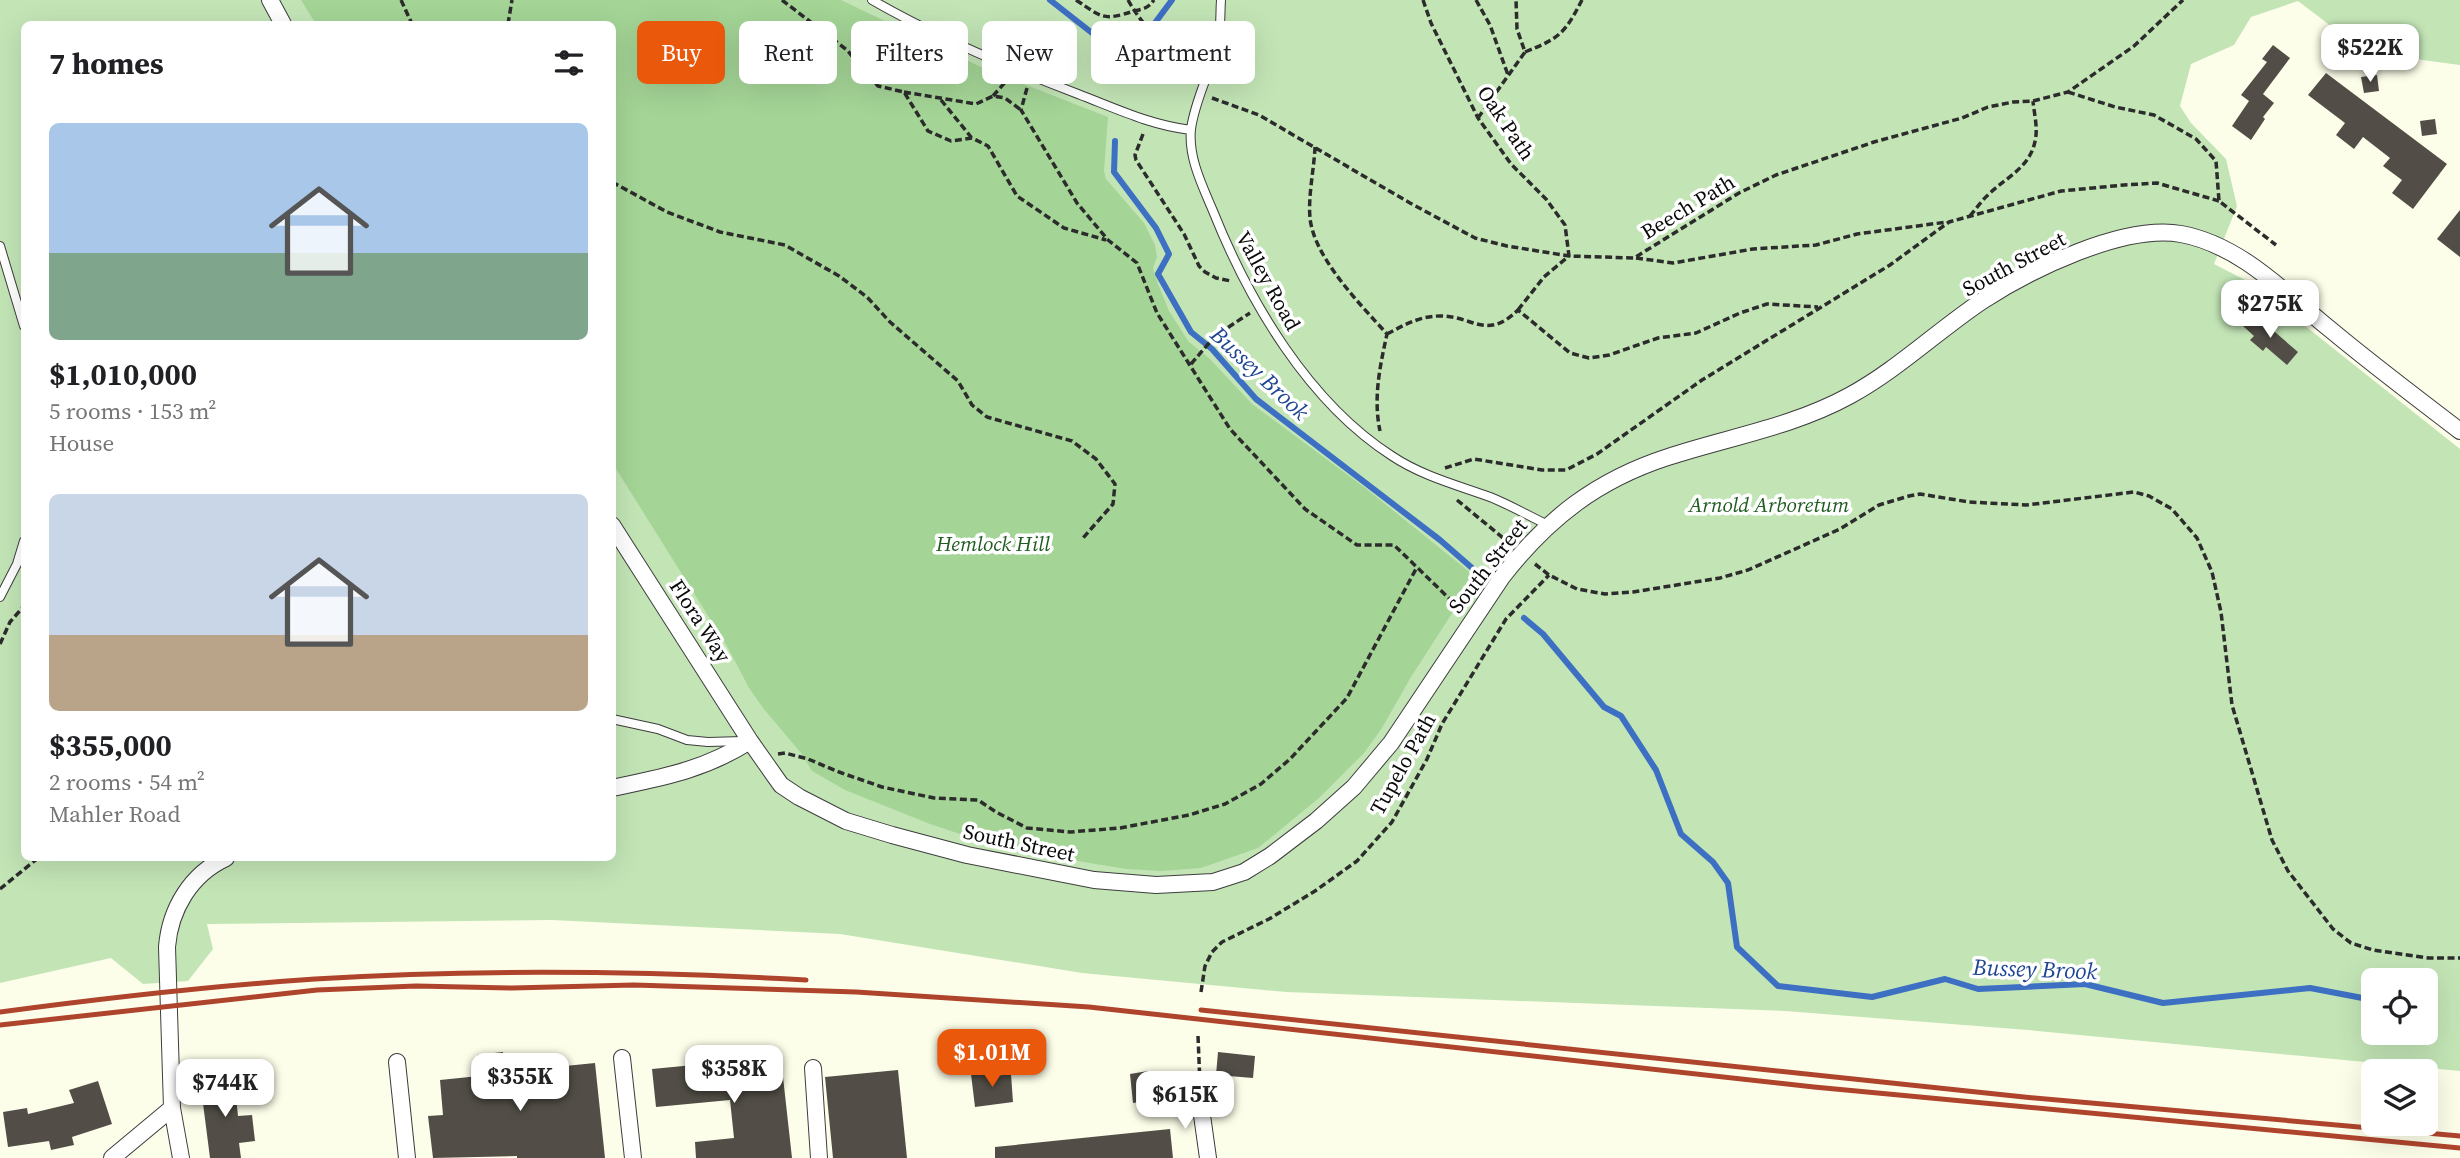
<!DOCTYPE html>
<meta charset="utf-8">
<style>
:root{--surface:#fff;--page:#f2f2f2;--text:#202124;--muted:#757577;--accent:#ea580c}
body{margin:0;font-family:"Source Serif 4",serif;background:var(--page);color:var(--text);height:100vh;display:flex;flex-direction:column;font-size:26px;white-space:nowrap}
*{box-sizing:border-box;margin:0}
p{font-size:23px;color:var(--muted)}
.icon{flex:none;width:38px;height:38px;fill:none;stroke:currentColor;stroke-width:2;stroke-linecap:round;stroke-linejoin:round}
.map{position:relative;flex:1;overflow:hidden}
.drawer{position:absolute;left:21px;top:21px;width:595px;height:840px;display:flex;flex-direction:column;background:var(--surface);border-radius:10px;box-shadow:0 7px 28px #0002}
.drawer>*{flex:none}
.top-card{position:absolute;left:637px;top:21px;width:665px;height:63px;display:flex;gap:14px}
.fabs{position:absolute;left:2361px;top:968px;display:grid;gap:14px}
.fabs a{display:grid;place-items:center;width:77px;height:77px;border-radius:10px;background:var(--surface);box-shadow:0 7px 28px #0002;font-size:35px}
.price{position:absolute;translate:-50% -60px;padding:0 16px;border-radius:14px;background:#fff;color:#222;font-size:23px;line-height:46px;filter:drop-shadow(0 2px 4px #0008)}
.price::after{content:'';position:absolute;left:50%;top:42px;width:21px;height:16px;margin-left:-10px;background:inherit;clip-path:polygon(0 0,100% 0,50% 100%)}
.price.selected{background:var(--accent);color:#fff}
ul{padding:0;list-style:none}
li{display:grid;align-content:center;gap:14px;height:371px;padding:0 28px}
li span{display:grid;place-items:center;height:217px;border-radius:10px;color:#555}
li>.icon{margin-inline-start:auto}
span .icon{width:126px;height:126px;fill:#fffc;stroke-width:1}
li b{font-size:30px}
h2{display:flex;justify-content:space-between;align-items:center;height:84px;padding:0 28px;font-size:30px}
.pill{padding:0 24px;border-radius:10px;background:var(--surface);box-shadow:0 7px 28px #0002;font-size:24px;line-height:63px}
.pill.selected{background:var(--accent);color:#fff}
.map>svg:first-child{display:block}
</style>
<div class="map">
<svg width="2460" height="1158" viewBox="0 0 2460 1158">
<rect width="100%" height="100%" fill="#fdfee9"/>
<path fill="#c3e5b6" fill-rule="evenodd" d="M 0,0 L 2460,0 L 2460,65 L 2422,60 L 2344,36 L 2298,1 L 2251,17 L 2234,45 L 2191,64 L 2180,106 L 2191,123 L 2226,159 L 2237,206 L 2214,264 L 2251,283 L 2460,449 L 2460,1071 L 2028,1030 L 1785,1011 L 1286,992 L 1082,973 L 840,934 L 552,920 L 207,924 L 213,949 L 188,981 L 143,984 L 111,958 L 0,983 ZM 24,24 L 612,24 L 612,858 L 24,858 ZM 2373,980 L 2426,980 L 2426,1032 L 2373,1032 Z"/>
<path fill="#a4d496" d="M 301,0 L 841,0 L 983,68 L 1108,117 L 1104,171 L 1106,179 L 1144,223 L 1155,245 L 1157,257 L 1153,268 L 1158,284 L 1169,311 L 1189,342 L 1209,358 L 1252,404 L 1364,487 L 1472,574 L 1467,590 L 1411,677 L 1382,728 L 1364,753 L 1319,798 L 1258,848 L 1201,868 L 1162,871 L 1126,869 L 1041,855 L 972,838 L 930,824 L 845,790 L 812,771 L 801,753 L 763,708 L 749,688 L 727,646 L 613,464 L 612,24 L 316,24 Z"/>
<g fill="none" stroke-linecap="round" stroke-linejoin="round">
<path stroke="#3d6fc3" stroke-width="6" d="M 1050,0 L 1101,40 L 1114,54 L 1118,75
M 1119,73 L 1128,45 L 1143,39 L 1172,0
M 1115,141 L 1114,172 L 1156,228 L 1169,254 L 1158,274 L 1191,332 L 1212,349 L 1256,399 L 1440,540 L 1479,574
M 1524,618 L 1543,634 L 1604,707 L 1621,716 L 1656,770 L 1681,834 L 1713,862 L 1728,883 L 1737,947 L 1778,986 L 1872,997 L 1945,979 L 1978,989 L 2085,984 L 2163,1003 L 2310,988 L 2373,1000"/>
</g>
<path fill="#524e47" d="M 2273,45 L 2290,58 L 2263,94 L 2274,103 L 2263,117 L 2265,119 L 2251,140 L 2232,126 L 2249,101 L 2241,95 L 2267,62 L 2262,59 Z
M 2326,73 L 2447,164 L 2413,209 L 2392,193 L 2402,180 L 2383,166 L 2390,158 L 2363,137 L 2354,149 L 2336,135 L 2345,123 L 2308,95 Z
M 2377,75 L 2379,91 L 2364,93 L 2361,77 Z
M 2435,119 L 2437,134 L 2422,136 L 2420,121 Z
M 2460,210 L 2460,257 L 2437,239 Z
M 2254,314 L 2298,352 L 2287,365 L 2266,347 L 2263,351 L 2250,340 L 2254,336 L 2243,326 Z
M 503,1052 L 505,1072 L 595,1063 L 605,1158 L 517,1158 L 517,1156 L 433,1158 L 428,1116 L 443,1115 L 440,1080 L 479,1076 L 477,1055 Z
M 1218,1052 L 1255,1056 L 1253,1078 L 1216,1075 Z
M 777,1057 L 779,1077 L 783,1077 L 792,1158 L 696,1158 L 695,1142 L 734,1138 L 730,1100 L 656,1107 L 652,1069 Z
M 898,1070 L 907,1158 L 833,1158 L 825,1077 Z
M 1148,1071 L 1149,1082 L 1172,1080 L 1174,1094 L 1151,1096 L 1151,1100 L 1133,1103 L 1130,1074 Z
M 995,1072 L 995,1076 L 1011,1074 L 1013,1102 L 975,1107 L 971,1074 Z
M 234,1077 L 238,1116 L 252,1115 L 255,1141 L 239,1143 L 241,1158 L 210,1158 L 200,1080 Z
M 98,1081 L 112,1124 L 72,1137 L 74,1145 L 51,1150 L 49,1141 L 8,1147 L 3,1112 L 27,1108 L 28,1114 L 74,1103 L 69,1090 Z
M 1170,1129 L 1173,1158 L 995,1158 L 995,1147 Z"/>
<g fill="none" stroke-linecap="round" stroke-linejoin="round">
<g stroke="#3d3d3d" stroke-width="10">
<path id="lane" d="M 872,0 C 938,38 1007,67 1078,94 C 1117,109 1150,125 1191,130
M 1221,0 C 1220,14 1221,29 1218,42 C 1211,71 1195,99 1191,129 C 1188,157 1202,185 1213,211 C 1249,301 1308,402 1392,456 C 1422,476 1457,485 1490,497 C 1510,505 1529,516 1548,525
M 0,246 L 24,326
M 0,597 L 17,564 L 24,541
M 612,719 L 658,729 L 687,740 L 708,742 L 743,741"/>
</g>
<g stroke="#3d3d3d" stroke-width="18">
<path id="street" d="M 270,0 L 283,24
M 612,525 L 750,741
M 612,788 C 664,777 704,770 750,741 L 781,785 L 799,797 L 846,821 L 892,835 L 967,855 L 1094,880 L 1156,885 L 1213,882 L 1244,872 L 1270,856 L 1316,821 L 1354,787 L 1391,743 L 1502,577 C 1548,518 1597,480 1668,457 C 1729,437 1792,427 1849,396 C 1897,370 1936,332 1982,301 C 2030,270 2123,224 2181,234 C 2241,245 2286,294 2331,330 C 2373,365 2417,398 2460,431
M 622,1058 L 633,1158
M 397,1062 L 407,1158
M 813,1068 L 819,1158
M 1200,1101 L 1208,1158
M 112,1158 L 172,1108
M 181,1158 L 172,1108 L 167,947 C 170,909 191,874 226,858"/>
</g>
<path stroke="#2c2c2c" stroke-width="3.5" stroke-dasharray="7 3.5" stroke-linecap="butt" d="M 401,0 L 412,24
M 782,0 L 847,50 L 878,86 L 904,92 L 928,131 L 951,141 L 972,138 L 988,146 L 1017,196 L 1064,228 L 1106,240
M 1076,0 C 1103,18 1103,21 1134,11 C 1144,9 1148,8 1154,0
M 1128,0 C 1144,29 1170,52 1193,75
M 1423,0 L 1431,23 L 1478,118 L 1511,164 L 1546,199 L 1565,225 L 1569,256 L 1544,277 L 1518,310
M 1476,0 L 1490,25 L 1508,75
M 508,24 L 512,0
M 1525,52 C 1560,38 1565,33 1582,0
M 1027,88 L 1021,110 L 1077,203 L 1108,240 L 1137,263 L 1157,313 L 1230,429 L 1305,509 L 1357,545 L 1394,545 L 1460,609
M 904,92 L 976,104 L 993,96 L 1005,98 L 1021,110
M 2068,92 L 2115,107 L 2154,115 L 2196,139 L 2216,161 L 2219,201 L 2276,245
M 993,96 L 1008,79
M 1212,98 L 1259,115 L 1410,203 L 1475,238 L 1507,246 L 1569,256 L 1634,258 L 1739,193 L 1776,175 L 1874,142 L 1962,118 L 1988,107 L 2013,102 L 2033,101 L 2068,92 L 2134,46 L 2183,0
M 941,100 L 971,137
M 1478,118 L 1525,52 L 1517,29 L 1516,0
M 1143,134 L 1135,155 L 1136,160 L 1184,234 L 1199,266 L 1205,272 L 1216,278 L 1231,281
M 1315,147 C 1314,170 1308,195 1310,218 C 1314,258 1361,305 1387,334 C 1380,366 1373,398 1380,431
M 612,182 L 667,212 L 720,232 L 785,245 L 839,276 L 867,297 L 890,322 L 958,381 L 972,405 L 987,417 L 1072,441 L 1096,459 L 1115,484 L 1113,504 L 1083,538
M 1970,216 C 1976,209 1982,200 1989,194 C 2009,175 2033,166 2036,135 C 2037,124 2034,112 2033,101
M 1636,258 L 1673,263 L 1753,249 L 1816,245 L 1857,234 L 1947,222
M 1387,334 C 1404,325 1420,316 1440,316 C 1474,316 1486,341 1518,310 L 1570,353 L 1589,358 L 1609,355 L 1658,338 L 1696,333 L 1740,313 L 1767,304 L 1818,307
M 1191,364 L 1215,336 L 1250,313
M 1445,468 L 1474,459 L 1542,470 L 1566,470 L 1597,454 L 1702,380 L 1890,265 L 1949,222 L 2061,191 L 2124,185 L 2157,183 L 2219,201
M 1457,500 L 1508,542
M 1535,564 L 1549,575 L 1577,589 L 1605,594 L 1633,592 L 1720,578 L 1748,570 L 1840,529 L 1879,505 L 1909,496 L 1920,494 L 1969,502 L 2026,505 L 2134,492 L 2149,496 L 2172,509 L 2197,538 L 2212,572 L 2221,612 L 2232,705 L 2272,840 L 2288,871 L 2333,929 L 2351,943 L 2373,950 L 2429,958 L 2460,958
M 0,644 L 10,622 L 24,606
M 778,754 L 785,753 L 808,759 L 839,772 L 882,787 L 934,798 L 978,800 L 996,812 L 1027,828 L 1070,832 L 1120,828 L 1189,815 L 1225,804 L 1261,784 L 1290,759 L 1347,698 L 1417,567
M 0,889 L 38,858
M 1201,992 L 1205,966 L 1212,952 L 1222,942 L 1269,919 L 1315,891 L 1357,861 L 1392,822 L 1427,759 L 1442,724 L 1506,619 L 1549,575
M 1198,1036 L 1200,1084"/>
<use href="#lane" stroke="#fff" stroke-width="8"/>
<use href="#street" stroke="#fff" stroke-width="16"/>
<path stroke="#af442d" stroke-width="5" d="M 1201,1010 L 2024,1097 L 2460,1136
M 0,1012 C 105,998 210,986 315,979 C 478,969 643,971 806,980
M 0,1025 L 317,990 L 416,986 L 512,988 L 634,985 L 856,992 L 1089,1007 L 1814,1087 L 2460,1148"/>
</g>
<g text-anchor="middle" stroke-width="7" stroke-linejoin="round" paint-order="stroke">
<g font-size="21" fill="#0a0a0a" stroke="#fff">
<text transform="translate(1506 123) rotate(56)" y="7">Oak Path</text>
<text transform="translate(1688 207) rotate(-31)" y="7">Beech Path</text>
<text transform="translate(2014 264) rotate(-28)" y="7">South Street</text>
<text transform="translate(1268 281) rotate(61)" y="7">Valley Road</text>
<text transform="translate(1488 566) rotate(-52)" y="7">South Street</text>
<text transform="translate(700 621) rotate(57)" y="7">Flora Way</text>
<text transform="translate(1403 764) rotate(-61)" y="7">Tupelo Path</text>
<text transform="translate(1019 843) rotate(12)" y="7">South Street</text>
</g>
<g font-size="21" font-style="italic" fill="#205c21" stroke="#fff">
<text x="1769" y="512">Arnold Arboretum</text>
<text x="993" y="551">Hemlock Hill</text>
</g>
<g font-size="23" font-style="italic" fill="#1d4592" stroke="#fff">
<text transform="translate(1260 373) rotate(43)" y="8">Bussey Brook</text>
<text transform="translate(2035 969) rotate(2)" y="8">Bussey Brook</text>
</g>
</g>
</svg>
<div class="fabs">
<a><svg class="icon" aria-label="locate" viewBox="0 0 24 24"><circle cx="12" cy="12" r="6"/><path d="M12 2v4M12 18v4M2 12h4M18 12h4"/></svg></a>
<a><svg class="icon" aria-label="layers" viewBox="0 0 24 24"><path d="M12 4l9 5-9 5-9-5zM3 14l9 5 9-5"/></svg></a>
</div>
<b class="price" style="left:2370px;top:84px">$522K</b>
<b class="price" style="left:2270px;top:340px">$275K</b>
<b class="price selected" style="left:992px;top:1089px">$1.01M</b>
<b class="price" style="left:734px;top:1105px">$358K</b>
<b class="price" style="left:520px;top:1113px">$355K</b>
<b class="price" style="left:225px;top:1119px">$744K</b>
<b class="price" style="left:1185px;top:1131px">$615K</b>
<div class="top-card">
<a class="pill selected">Buy</a>
<a class="pill">Rent</a>
<a class="pill">Filters</a>
<a class="pill">New</a>
<a class="pill">Apartment</a>
</div>
<section class="drawer">
<h2>7 homes<svg class="icon" aria-label="filters" viewBox="0 0 24 24"><path d="M4 7h16M4 17h16"/><circle cx="9" cy="7" r="2"/><circle cx="15" cy="17" r="2"/></svg></h2>
<ul>
<li><span style="background:linear-gradient(#a9c7e8 60%,#7fa58c 0)"><svg class="icon" aria-label="home" viewBox="0 0 24 24"><path d="M3 11l9-7 9 7M6 9v11h12V9"/></svg></span><div><b>$1,010,000</b><p>5 rooms · 153 m²</p><p>House</p></div></li>
<li><span style="background:linear-gradient(#c9d6e8 65%,#b9a48a 0)"><svg class="icon" aria-label="home" viewBox="0 0 24 24"><path d="M3 11l9-7 9 7M6 9v11h12V9"/></svg></span><div><b>$355,000</b><p>2 rooms · 54 m²</p><p>Mahler Road</p></div></li>
</ul>
</section>
</div>
